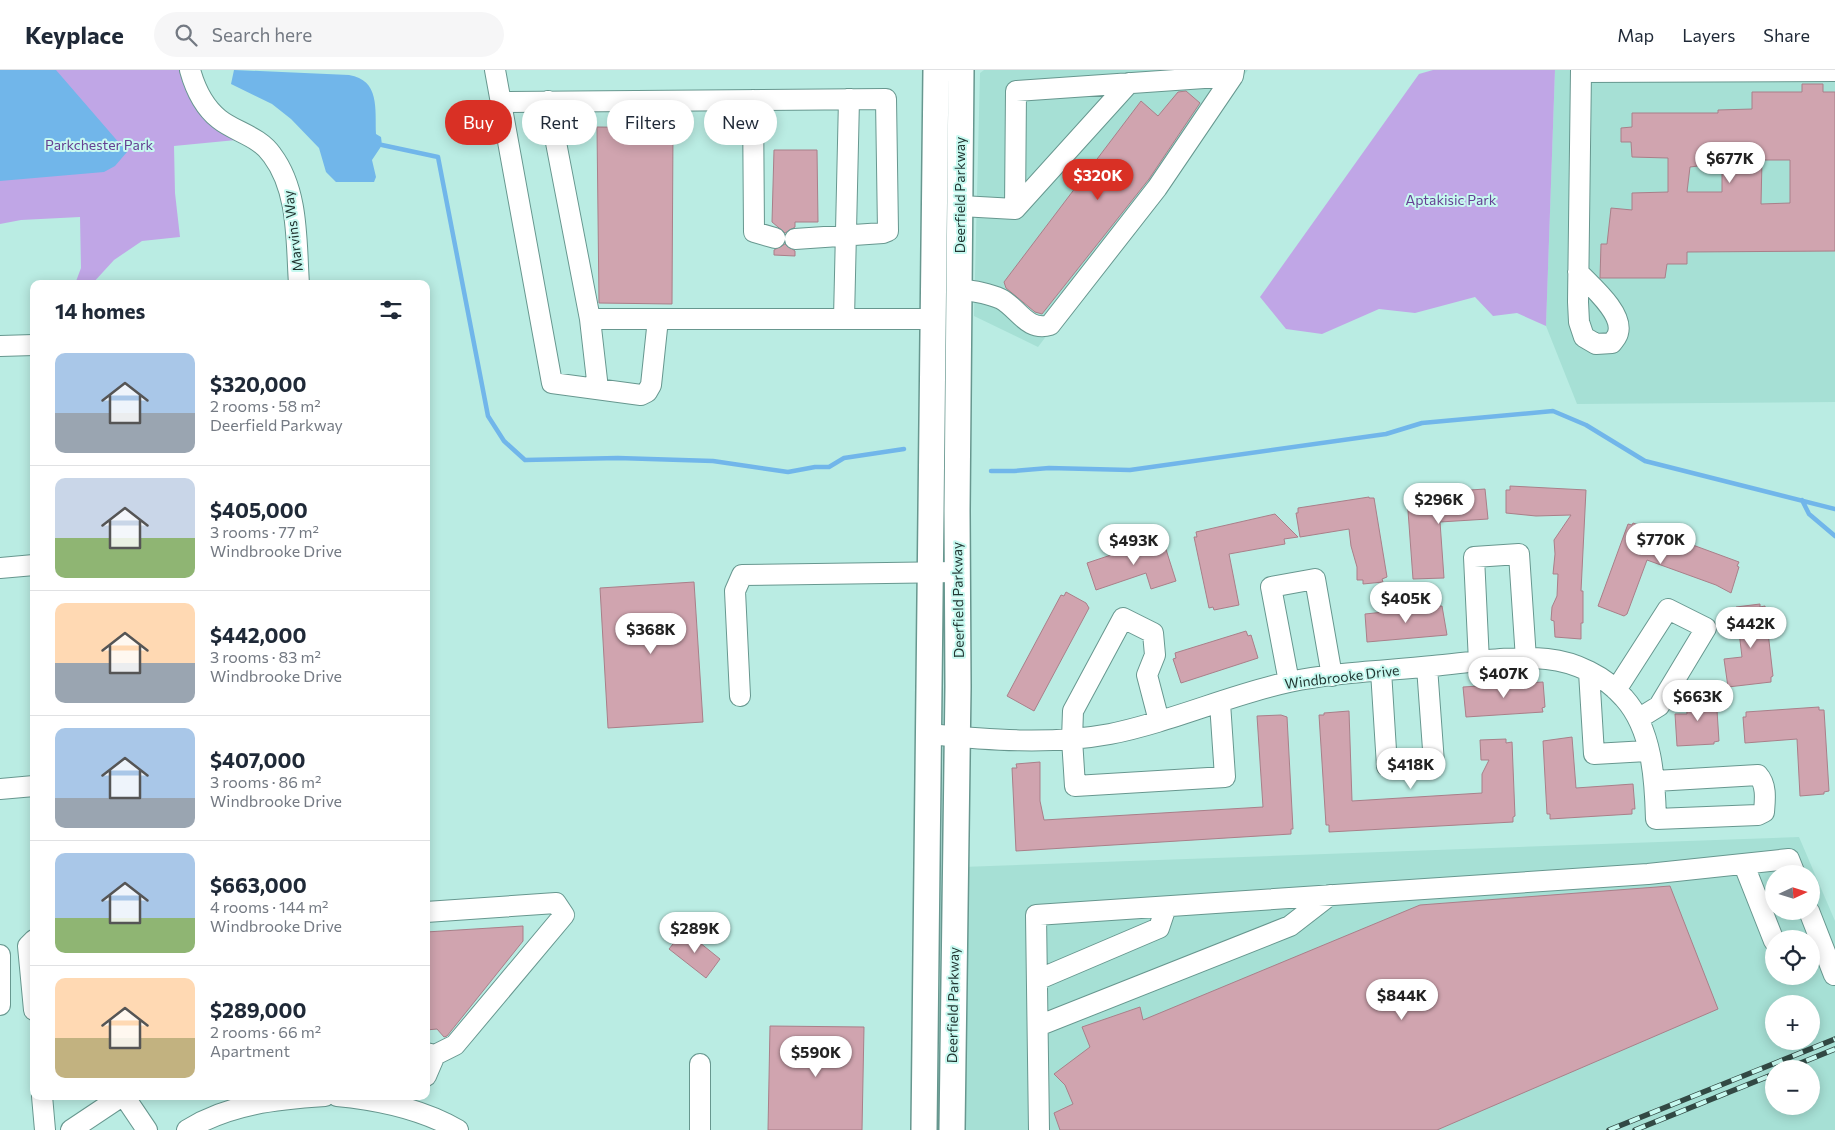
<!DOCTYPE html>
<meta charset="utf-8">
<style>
:root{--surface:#fff;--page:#f6f6f7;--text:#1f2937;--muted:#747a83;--line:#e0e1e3;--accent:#d93025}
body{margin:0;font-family:Commissioner,sans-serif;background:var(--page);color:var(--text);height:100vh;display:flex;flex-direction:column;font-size:19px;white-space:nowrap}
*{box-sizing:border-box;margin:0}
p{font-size:16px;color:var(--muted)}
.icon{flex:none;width:28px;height:28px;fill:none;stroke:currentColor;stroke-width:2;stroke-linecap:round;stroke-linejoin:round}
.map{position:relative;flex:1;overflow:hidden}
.drawer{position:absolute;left:30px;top:210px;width:400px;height:820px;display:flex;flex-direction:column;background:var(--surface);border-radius:10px;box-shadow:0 2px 12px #0003}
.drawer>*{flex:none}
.banner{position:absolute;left:445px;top:30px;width:475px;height:45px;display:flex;gap:10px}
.needle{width:32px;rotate:86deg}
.buttons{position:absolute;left:1765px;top:795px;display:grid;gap:10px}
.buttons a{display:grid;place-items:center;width:55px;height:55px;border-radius:50%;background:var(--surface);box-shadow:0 2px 12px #0003;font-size:25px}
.price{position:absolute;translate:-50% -42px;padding:0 11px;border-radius:18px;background:#fff;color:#222;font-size:16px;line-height:32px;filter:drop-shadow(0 1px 2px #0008)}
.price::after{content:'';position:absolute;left:50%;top:30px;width:15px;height:11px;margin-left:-8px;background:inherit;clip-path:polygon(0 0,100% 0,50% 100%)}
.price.selected{background:var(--accent);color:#fff}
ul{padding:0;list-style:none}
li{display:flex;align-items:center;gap:15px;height:125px;padding:0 25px}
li+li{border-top:1px solid var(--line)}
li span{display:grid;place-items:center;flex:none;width:140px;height:100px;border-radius:10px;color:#555}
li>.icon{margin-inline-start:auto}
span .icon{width:60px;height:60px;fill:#fffc;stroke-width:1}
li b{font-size:21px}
h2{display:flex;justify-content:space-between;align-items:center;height:60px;padding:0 25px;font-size:21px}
.chip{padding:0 18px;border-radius:22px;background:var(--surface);box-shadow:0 2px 12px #0003;font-size:18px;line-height:45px}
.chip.selected{background:var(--accent);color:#fff}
header{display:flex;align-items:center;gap:30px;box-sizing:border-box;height:70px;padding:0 25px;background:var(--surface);border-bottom:1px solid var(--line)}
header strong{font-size:24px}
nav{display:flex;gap:28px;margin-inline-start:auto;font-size:18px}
.search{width:350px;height:45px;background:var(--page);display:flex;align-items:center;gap:12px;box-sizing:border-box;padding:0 18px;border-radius:28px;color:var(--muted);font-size:19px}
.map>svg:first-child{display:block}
</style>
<header>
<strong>Keyplace</strong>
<div class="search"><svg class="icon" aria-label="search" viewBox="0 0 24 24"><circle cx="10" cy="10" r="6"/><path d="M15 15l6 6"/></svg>Search here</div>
<nav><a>Map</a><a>Layers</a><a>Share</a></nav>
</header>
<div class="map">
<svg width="1835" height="1060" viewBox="0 0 1835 1060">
<rect width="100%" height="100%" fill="#baece3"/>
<path fill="#a6e0d5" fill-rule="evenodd" d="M 984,0 L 1248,0 L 1038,277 L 974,246 L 980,3 Z
M 1555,0 L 1835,0 L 1835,332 L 1577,334 L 1546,256 Z
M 1799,767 L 1835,851 L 1835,1060 L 962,1060 L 962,797 ZM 1774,804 L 1811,804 L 1811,841 L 1774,841 ZM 1774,869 L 1811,869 L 1811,906 L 1774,906 ZM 1774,934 L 1811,934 L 1811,971 L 1774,971 ZM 1774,999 L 1811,999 L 1811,1036 L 1774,1036 Z"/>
<path fill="#c0a6e6" d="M 0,0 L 180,0 C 185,34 209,51 236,70 L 174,76 L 175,123 L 180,167 L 142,171 L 114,190 L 92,214 L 75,214 L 81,198 L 80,147 L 21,150 L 0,154 Z
M 1433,0 L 1555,0 L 1546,256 L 1517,243 L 1493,246 L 1475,227 L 1415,243 L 1379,239 L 1322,264 L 1286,259 L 1260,227 L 1419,4 Z"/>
<path fill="#71b6ea" d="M 0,0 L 56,0 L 127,82 L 115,96 L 104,102 L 0,111 Z
M 234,0 L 349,5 C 380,10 375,39 376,64 L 381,67 L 382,75 L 372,90 L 376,107 L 374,112 L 336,112 L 326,102 L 319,78 L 291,49 L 272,34 L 231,14 Z"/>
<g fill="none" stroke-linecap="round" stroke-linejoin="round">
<path stroke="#71b6ea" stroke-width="4.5" d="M 382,75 L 438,87 L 488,346 L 504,371 L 525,390 L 618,388 L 713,391 L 788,402 L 815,397 L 829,397 L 844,388 L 904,379
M 991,401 L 1014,401 L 1049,398 L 1130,400 L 1386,364 L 1422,353 L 1553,341 L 1586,355 L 1645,391 L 1835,439
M 1802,430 L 1809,444 L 1835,466"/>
</g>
<path fill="#d0a4af" stroke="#a97f89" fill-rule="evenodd" d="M 1802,14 L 1823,14 L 1823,22 L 1835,22 L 1835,181 L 1687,182 L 1687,194 L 1667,194 L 1665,208 L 1600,208 L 1601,174 L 1607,174 L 1611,138 L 1632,140 L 1632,123 L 1668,122 L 1668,88 L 1632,87 L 1631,72 L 1621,72 L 1621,58 L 1632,57 L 1632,43 L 1718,43 L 1718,40 L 1752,39 L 1752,22 L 1802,22 ZM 1698,88 L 1722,88 L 1722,122 L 1687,122 L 1690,97 L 1698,96 ZM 1762,90 L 1790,90 L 1790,133 L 1761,134 Z
M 1186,21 L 1200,33 L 1149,109 L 1042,244 L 1035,242 L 1006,218 L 1004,212 L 1141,31 L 1158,46 L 1178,22 Z
M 597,57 L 673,58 L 672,234 L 599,233 Z
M 774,80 L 817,80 L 818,152 L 795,152 L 795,157 L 785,163 L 772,152 Z
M 785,174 L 795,181 L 795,186 L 774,185 L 774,180 Z
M 1510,416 L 1586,420 L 1581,521 L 1583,521 L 1583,553 L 1581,553 L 1581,569 L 1555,567 L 1554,551 L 1551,550 L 1552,537 L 1557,526 L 1558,504 L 1553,504 L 1555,484 L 1554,470 L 1571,445 L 1536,446 L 1506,443 L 1506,420 L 1510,420 Z
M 1485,419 L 1488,449 L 1440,452 L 1444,508 L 1413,509 L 1407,427 L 1412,427 L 1412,424 Z
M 1369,427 L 1369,428 L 1374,428 L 1387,507 L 1382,509 L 1383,512 L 1363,514 L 1363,510 L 1357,510 L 1357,497 L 1351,476 L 1349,459 L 1300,467 L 1296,443 L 1298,443 L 1298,438 Z
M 1275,444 L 1298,467 L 1284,469 L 1285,474 L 1229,484 L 1239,535 L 1214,540 L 1213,537 L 1209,538 L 1194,467 L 1197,467 L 1196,462 Z
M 1633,453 L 1739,492 L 1737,496 L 1739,497 L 1731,523 L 1716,515 L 1647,490 L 1627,544 L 1624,546 L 1598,536 L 1628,454 L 1632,455 Z
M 1163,470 L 1176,511 L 1151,519 L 1146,503 L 1096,520 L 1087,493 L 1153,471 L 1154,473 Z
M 694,512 L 703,652 L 608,658 L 600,518 Z
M 1066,522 L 1086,533 L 1089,538 L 1034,641 L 1007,626 L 1061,525 L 1064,526 Z
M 1760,534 L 1760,537 L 1765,536 L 1773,606 L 1771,607 L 1771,612 L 1728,617 L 1724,589 L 1742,587 L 1736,537 Z
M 1442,536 L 1447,565 L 1367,572 L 1365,544 Z
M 1246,561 L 1248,566 L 1251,565 L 1258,588 L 1181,613 L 1173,589 L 1176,588 L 1175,583 Z
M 1543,612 L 1545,637 L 1542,638 L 1543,642 L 1466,647 L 1463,617 Z
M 1716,625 L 1719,671 L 1714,672 L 1714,674 L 1677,676 L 1675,644 L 1687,644 L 1686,626 Z
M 1819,637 L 1819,640 L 1824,640 L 1829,721 L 1824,722 L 1824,724 L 1800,726 L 1797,669 L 1745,673 L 1743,647 L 1746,647 L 1746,642 Z
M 1349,641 L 1352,731 L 1482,723 L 1482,704 L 1489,690 L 1481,690 L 1480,670 L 1506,669 L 1506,673 L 1512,672 L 1515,746 L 1513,747 L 1513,752 L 1329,762 L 1329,755 L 1326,755 L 1319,645 L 1324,645 L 1324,643 Z
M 1281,645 L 1287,647 L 1293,759 L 1291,759 L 1291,764 L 1016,781 L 1012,698 L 1017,698 L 1016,694 L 1040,692 L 1040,731 L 1044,750 L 1263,737 L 1257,646 Z
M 1572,667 L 1576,718 L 1633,714 L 1635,739 L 1632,739 L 1632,744 L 1550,749 L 1550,744 L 1547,744 L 1543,671 Z
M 1670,816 L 1718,939 L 1437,1060 L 1060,1060 L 1054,1043 L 1073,1034 L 1065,1015 L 1054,1004 L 1090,977 L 1082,957 L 1140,937 L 1143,950 L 1420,835 Z
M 523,856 L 523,871 L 447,966 L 444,967 L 437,959 L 426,960 L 426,862 Z
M 684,860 L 720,889 L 706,908 L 669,879 Z
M 770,956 L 864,957 L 862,1060 L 768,1060 Z"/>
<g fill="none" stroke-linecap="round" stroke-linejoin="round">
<g stroke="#67978f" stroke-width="22">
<path id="minor" d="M 190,0 C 195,18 204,37 219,49 C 235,62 259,66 272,85 C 299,121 296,171 299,214
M 495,0 L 552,313 L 641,325 L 647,322 L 651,315 L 658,249
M 1581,2 L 1835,1
M 753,30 L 754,162 L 775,168
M 548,31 L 590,249 L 598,319
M 501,32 L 886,29 L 888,161 L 883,163 L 795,169
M 961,136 L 1015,139 L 1016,21 L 1233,6 L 1234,0
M 1015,139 L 1129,13
M 1578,202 C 1590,215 1624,243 1618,263 C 1618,266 1614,270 1612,273 L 1596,274 L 1584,267 L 1579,252 L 1578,232 L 1581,0
M 959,219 C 974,221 988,223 1001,229 C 1018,238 1027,262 1050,255 L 1157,118 L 1233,6
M 590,249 L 932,249
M 844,249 L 849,29
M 0,276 L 34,275
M 0,498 L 34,495
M 1479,592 L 1474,487 L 1519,484 L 1526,589
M 1381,601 L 1387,696 L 1434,693 L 1427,597
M 1589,602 L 1594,684 L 1647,681
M 1289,612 L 1271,517 L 1315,509 L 1332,606
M 1616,620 L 1668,539 L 1706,558 L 1659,636 L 1638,649
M 740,626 L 735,521 L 742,505 L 957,502
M 1159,651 L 1147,605 L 1155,585 L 1153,563 L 1123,548 L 1073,641 L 1072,669 L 1075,716 L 1225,707 L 1220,633
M 929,664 C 988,670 1051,675 1110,664 C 1171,652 1229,625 1289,612 C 1336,602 1385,601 1433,596 C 1466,593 1514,585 1547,589 C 1576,592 1605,606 1624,628 C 1652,659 1655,709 1656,749 L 1758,745 L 1764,742 C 1765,730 1767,715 1758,705 L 1655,711
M 0,719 L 34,716
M 1744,795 L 1774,871
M 1809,841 L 1834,905
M 426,842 L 556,833 L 564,845 L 455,975 L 435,985
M 34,870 L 28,876 L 34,940
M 0,885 L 0,935
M 1037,910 L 1159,858 L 1166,837
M 1038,956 L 1290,856 L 1330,825
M 426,983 L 435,985 L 426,1006
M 700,994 L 700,1060
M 42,1026 L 45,1060
M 124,1026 L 147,1060
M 337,1026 C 379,1030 422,1039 458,1060
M 71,1060 L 122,1026
M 187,1060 C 229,1034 277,1029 325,1026
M 1039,1060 L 1036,845 L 1648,804 L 1789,789 L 1795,804"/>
</g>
<g stroke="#67978f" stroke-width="28">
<path id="major" d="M 924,1060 L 936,0
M 952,1060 L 958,617 L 957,441 L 961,0"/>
</g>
<use href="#minor" stroke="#fff" stroke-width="20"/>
<use href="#major" stroke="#fff" stroke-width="25"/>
<g stroke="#324944" stroke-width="5.5">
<path id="rail" d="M 1786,999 L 1835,979
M 1609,1060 L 1835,969
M 1635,1060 L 1774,1004"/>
</g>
<use href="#rail" stroke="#c7f9f0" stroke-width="4" stroke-dasharray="11" stroke-linecap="butt"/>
</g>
<g text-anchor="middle" stroke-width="4" stroke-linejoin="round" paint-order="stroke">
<g font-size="14" fill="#664093" stroke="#c7f9f0">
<text x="99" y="80">Parkchester Park</text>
<text x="1451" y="135">Aptakisic Park</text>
</g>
<g font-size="14" fill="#223632" stroke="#c7f9f0">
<text transform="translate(960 125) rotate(-90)" y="5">Deerfield Parkway</text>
<text transform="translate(293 161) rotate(-97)" y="5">Marvins Way</text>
<text transform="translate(958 530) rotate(-91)" y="5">Deerfield Parkway</text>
<text transform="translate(1342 607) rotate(-7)" y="5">Windbrooke Drive</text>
<text transform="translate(953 935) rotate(-89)" y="5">Deerfield Parkway</text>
</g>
</g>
</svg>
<div class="buttons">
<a><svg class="needle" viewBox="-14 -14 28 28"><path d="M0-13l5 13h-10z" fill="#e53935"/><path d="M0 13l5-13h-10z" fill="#747a83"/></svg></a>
<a><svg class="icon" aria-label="locate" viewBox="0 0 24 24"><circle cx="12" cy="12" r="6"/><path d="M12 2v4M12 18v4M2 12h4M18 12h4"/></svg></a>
<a>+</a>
<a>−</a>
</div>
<b class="price" style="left:1730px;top:114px">$677K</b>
<b class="price selected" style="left:1098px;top:131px">$320K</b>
<b class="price" style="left:1439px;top:455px">$296K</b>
<b class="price" style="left:1661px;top:495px">$770K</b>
<b class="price" style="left:1134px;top:496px">$493K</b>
<b class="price" style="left:1406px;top:554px">$405K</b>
<b class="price" style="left:1751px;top:579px">$442K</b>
<b class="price" style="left:651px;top:585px">$368K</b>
<b class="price" style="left:1504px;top:629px">$407K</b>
<b class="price" style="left:1698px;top:652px">$663K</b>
<b class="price" style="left:1411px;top:720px">$418K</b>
<b class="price" style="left:695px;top:884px">$289K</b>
<b class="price" style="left:1402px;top:951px">$844K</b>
<b class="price" style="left:816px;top:1008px">$590K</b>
<div class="banner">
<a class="chip selected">Buy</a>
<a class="chip">Rent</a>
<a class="chip">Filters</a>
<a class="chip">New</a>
</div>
<section class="drawer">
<h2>14 homes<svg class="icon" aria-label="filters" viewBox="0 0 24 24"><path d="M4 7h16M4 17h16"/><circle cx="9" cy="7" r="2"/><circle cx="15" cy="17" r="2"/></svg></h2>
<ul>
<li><span style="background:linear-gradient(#a9c7e8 60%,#9aa5b1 0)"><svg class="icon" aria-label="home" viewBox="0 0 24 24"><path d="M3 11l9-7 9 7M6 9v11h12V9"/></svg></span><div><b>$320,000</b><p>2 rooms · 58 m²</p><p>Deerfield Parkway</p></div></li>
<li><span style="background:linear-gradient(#c9d6e8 60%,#8fb573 0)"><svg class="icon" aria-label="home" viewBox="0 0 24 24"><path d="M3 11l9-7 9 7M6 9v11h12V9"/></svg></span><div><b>$405,000</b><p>3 rooms · 77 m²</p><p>Windbrooke Drive</p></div></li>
<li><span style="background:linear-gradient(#ffd9b3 60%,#9aa5b1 0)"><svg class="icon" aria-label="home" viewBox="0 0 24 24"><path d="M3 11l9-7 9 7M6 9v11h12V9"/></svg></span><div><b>$442,000</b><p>3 rooms · 83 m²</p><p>Windbrooke Drive</p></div></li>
<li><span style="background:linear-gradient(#a9c7e8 70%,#9aa5b1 0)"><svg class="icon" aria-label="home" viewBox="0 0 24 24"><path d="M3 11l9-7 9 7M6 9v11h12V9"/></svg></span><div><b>$407,000</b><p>3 rooms · 86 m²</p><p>Windbrooke Drive</p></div></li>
<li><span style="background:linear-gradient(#a9c7e8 65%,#8fb573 0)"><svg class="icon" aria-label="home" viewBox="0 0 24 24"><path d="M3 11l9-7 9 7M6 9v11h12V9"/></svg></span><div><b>$663,000</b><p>4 rooms · 144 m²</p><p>Windbrooke Drive</p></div></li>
<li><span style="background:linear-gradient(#ffd9b3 60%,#c2b280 0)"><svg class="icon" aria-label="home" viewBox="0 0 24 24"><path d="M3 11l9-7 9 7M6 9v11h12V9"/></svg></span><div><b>$289,000</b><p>2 rooms · 66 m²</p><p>Apartment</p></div></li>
</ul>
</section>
</div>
